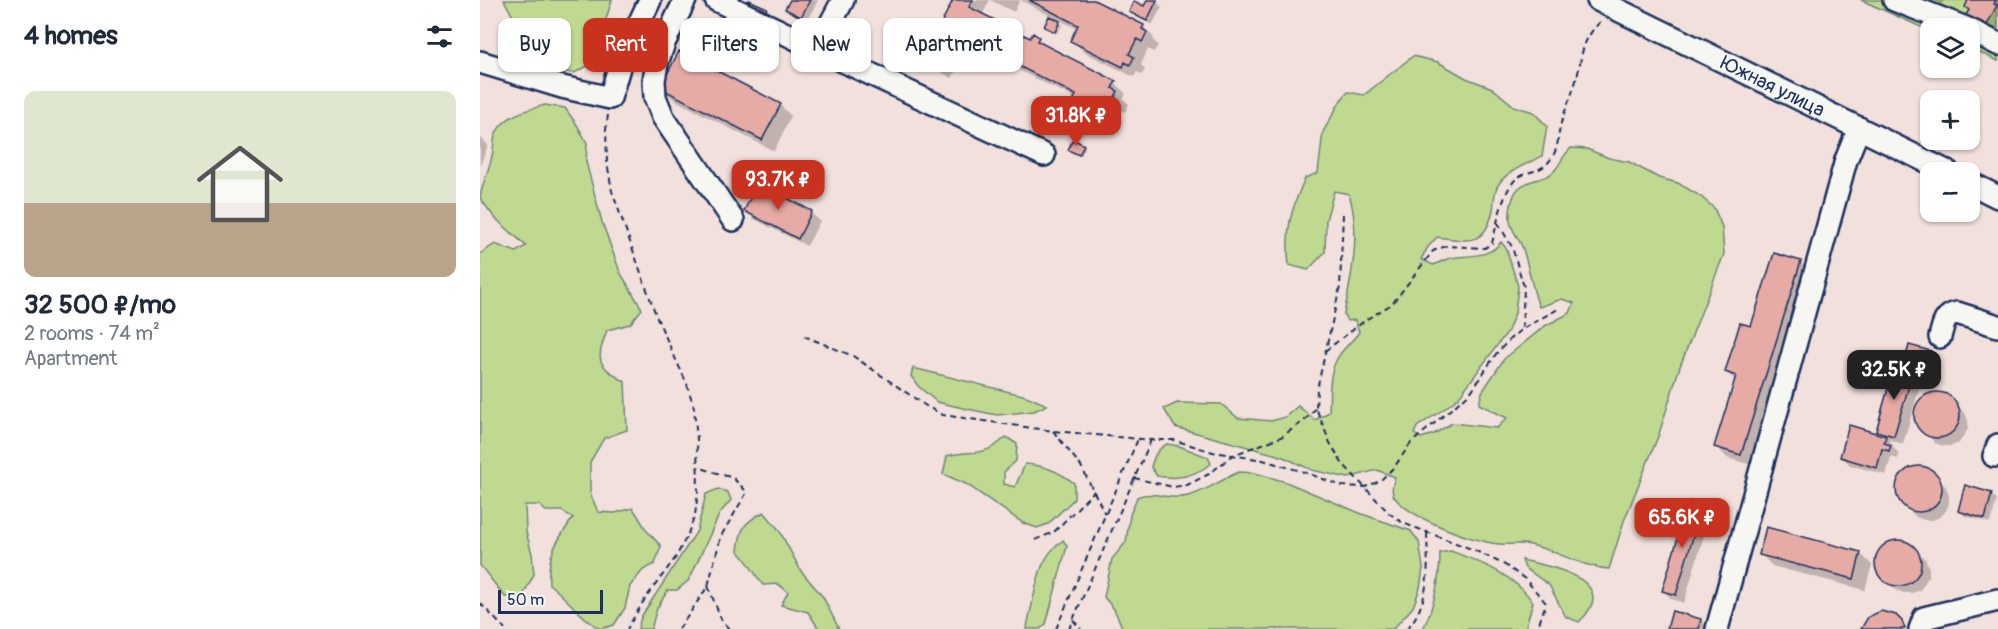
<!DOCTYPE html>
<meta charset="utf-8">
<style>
:root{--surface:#fff;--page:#f2f2f3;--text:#1f2937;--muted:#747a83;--line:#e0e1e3;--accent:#c8321e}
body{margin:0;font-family:Pangolin,sans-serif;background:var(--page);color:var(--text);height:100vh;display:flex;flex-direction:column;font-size:22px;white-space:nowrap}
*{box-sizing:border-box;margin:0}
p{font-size:20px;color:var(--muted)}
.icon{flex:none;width:33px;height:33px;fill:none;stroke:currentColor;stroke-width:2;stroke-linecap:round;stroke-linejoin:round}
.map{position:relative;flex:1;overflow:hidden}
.sheet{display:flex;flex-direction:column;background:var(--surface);width:480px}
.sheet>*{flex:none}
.hud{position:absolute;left:18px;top:18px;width:570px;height:54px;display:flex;gap:12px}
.tools{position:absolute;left:1440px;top:18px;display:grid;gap:12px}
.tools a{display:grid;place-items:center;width:60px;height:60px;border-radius:12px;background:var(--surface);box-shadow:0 2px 4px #0004;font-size:30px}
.scale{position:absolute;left:18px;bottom:15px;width:105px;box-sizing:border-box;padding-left:6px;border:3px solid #1b2f5e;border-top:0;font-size:16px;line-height:21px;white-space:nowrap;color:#1b2f5e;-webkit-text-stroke:4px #f6f6f2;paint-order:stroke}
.price{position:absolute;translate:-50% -51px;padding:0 14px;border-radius:12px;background:var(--accent);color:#fff;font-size:20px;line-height:39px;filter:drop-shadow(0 2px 3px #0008)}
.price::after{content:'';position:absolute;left:50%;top:36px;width:18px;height:14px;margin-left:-9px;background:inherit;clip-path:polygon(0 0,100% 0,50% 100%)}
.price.on{background:#222;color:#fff}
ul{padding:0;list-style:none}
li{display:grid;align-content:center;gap:12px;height:318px;padding:0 24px}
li+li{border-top:2px solid var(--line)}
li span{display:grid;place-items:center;height:186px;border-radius:12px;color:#555}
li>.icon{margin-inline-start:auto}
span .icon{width:108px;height:108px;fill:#fffc;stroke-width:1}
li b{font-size:26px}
h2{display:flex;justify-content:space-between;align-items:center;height:72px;padding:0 24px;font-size:26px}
.chip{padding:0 21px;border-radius:12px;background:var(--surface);box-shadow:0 2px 4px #0004;font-size:21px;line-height:54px}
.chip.on{background:var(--accent);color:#fff}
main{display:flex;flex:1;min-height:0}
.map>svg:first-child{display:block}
</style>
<main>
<section class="sheet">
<h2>4 homes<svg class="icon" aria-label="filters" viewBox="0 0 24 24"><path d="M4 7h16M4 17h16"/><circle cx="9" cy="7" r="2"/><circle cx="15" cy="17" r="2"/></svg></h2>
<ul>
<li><span style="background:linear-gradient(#dfe7d0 60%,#b9a48a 0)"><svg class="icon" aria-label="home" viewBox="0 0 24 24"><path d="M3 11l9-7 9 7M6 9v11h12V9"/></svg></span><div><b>32 500 ₽/mo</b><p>2 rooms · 74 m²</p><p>Apartment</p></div></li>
</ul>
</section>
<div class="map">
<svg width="1518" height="629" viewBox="0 0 1518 629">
<rect width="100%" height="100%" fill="#f1e0db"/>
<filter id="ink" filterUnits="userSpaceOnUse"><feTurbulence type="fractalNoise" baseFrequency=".0167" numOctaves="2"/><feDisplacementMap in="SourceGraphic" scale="12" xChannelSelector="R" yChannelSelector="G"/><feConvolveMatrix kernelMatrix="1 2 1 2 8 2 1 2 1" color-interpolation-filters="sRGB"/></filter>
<g filter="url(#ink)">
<path fill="#c0d990" stroke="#6e8477" stroke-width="1.5" d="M 24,0 L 132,0 L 112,64 L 94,73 L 77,71 L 65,72 L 33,61 L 37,24 Z
M 1381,0 L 1518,0 L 1518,61 L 1490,48 L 1490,28 L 1450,28 L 1450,31 Z
M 933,56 L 958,62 L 986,78 L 1012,88 L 1034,106 L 1053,112 L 1067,126 L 1062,156 C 1048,164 1025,171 1017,187 C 1014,194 1014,203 1013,210 C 1005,247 988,241 957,237 L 948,247 L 941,259 L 953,265 C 959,263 965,259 971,258 C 989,255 1010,258 1021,242 L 1026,248 L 1038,286 L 1035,313 L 1028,331 L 978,398 L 964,409 L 937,427 L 934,434 L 941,438 L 954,434 L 972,423 L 1017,428 L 1027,418 L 999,404 L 1002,392 L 1024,359 L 1065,326 L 1090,313 L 1094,303 L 1082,299 L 1059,307 C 1052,288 1049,268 1043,249 C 1040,239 1030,229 1030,220 C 1029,211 1032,195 1038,189 C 1048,178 1066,181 1075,170 C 1082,162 1081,157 1091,148 L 1107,149 L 1129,158 L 1149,162 L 1179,178 L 1198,183 L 1220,196 L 1234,208 L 1242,227 L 1244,254 L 1199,369 L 1179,434 L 1144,521 L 1129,569 C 1101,567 1078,551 1051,545 C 1040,543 1029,545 1019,544 C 992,541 932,519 915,498 C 910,492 913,484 915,477 L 897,470 L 868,478 L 832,470 L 801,456 L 695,427 L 684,409 L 697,403 L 741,404 L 758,418 L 791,421 L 805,417 L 818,406 L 835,420 L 849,412 C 850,394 848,375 857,359 C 862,349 873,341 879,332 L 875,320 L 867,321 L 864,314 C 872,274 881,233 869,194 L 854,191 L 846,220 L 845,252 L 828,270 L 809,265 C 805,229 811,210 825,178 L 838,173 L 843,132 L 861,100 L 868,92 L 884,95 Z
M 65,105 L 85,108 L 97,125 L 107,143 L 106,162 L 122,222 L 140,272 L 162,309 L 150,324 L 127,330 C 116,361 116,364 145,382 L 147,430 L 124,438 L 110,462 L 110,493 L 118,512 L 135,513 L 153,508 L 167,531 L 181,546 L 175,564 L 163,570 L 150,586 L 145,608 L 134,625 L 120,629 C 101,618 87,598 69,584 C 67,554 76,542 93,518 L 82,511 L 66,511 L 59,505 L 45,505 L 46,532 L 52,554 L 54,574 L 42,597 L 25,597 L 0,565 L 0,254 L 15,244 L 36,252 L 46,246 L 14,217 L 0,198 C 2,183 9,171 12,156 C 14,149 13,139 16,133 C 26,114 47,110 65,105 Z
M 433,368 L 546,396 L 567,405 L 554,411 L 517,415 L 483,408 L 457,402 L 438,386 L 431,376 Z
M 526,437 L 537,444 L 536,461 L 524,472 L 524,484 L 535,487 L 545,464 C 563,465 580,472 594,483 L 594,499 L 568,524 L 557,528 L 543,523 L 486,484 L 463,474 L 467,456 C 494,449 502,459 526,437 Z
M 687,444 L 699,446 L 728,457 L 731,464 C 713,476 699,480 677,476 L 671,467 C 674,456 677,449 687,444 Z
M 759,472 L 775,473 L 806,482 L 882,514 L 931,531 L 939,542 L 943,568 L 940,588 L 933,607 L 913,629 L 643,629 L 634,609 L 624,597 L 632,559 L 646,542 L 650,515 L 657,497 C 673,490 690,501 708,496 C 725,492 742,479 759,472 Z
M 238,489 L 248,492 L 251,500 L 240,513 L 209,580 L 197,590 L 188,590 L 177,608 L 171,629 L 158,629 L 161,617 L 217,531 L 226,494 Z
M 284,512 L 299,530 L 321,571 L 343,597 L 359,629 L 339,629 L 328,612 L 301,605 L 308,592 L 298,584 L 283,585 C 274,574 269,561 258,551 C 260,529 264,522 284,512 Z
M 583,540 L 587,546 L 566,624 L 560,629 L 547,629 C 548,619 551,610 553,600 C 558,576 562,555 583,540 Z
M 971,551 C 1002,563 1033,574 1053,602 L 1045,629 L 943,629 C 954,606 960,579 960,553 Z
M 1042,560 C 1072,567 1143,580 1099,622 L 1086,617 L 1069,585 L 1045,568 Z"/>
<path fill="#0003" d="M 255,0 L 270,0 L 289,11 L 286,17 Z
M 312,0 L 338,0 L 327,22 L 313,14 L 307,9 Z
M 474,0 L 510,0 L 502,15 L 551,40 L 558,38 L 569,49 L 635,82 L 646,94 L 643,99 L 649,104 L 645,112 L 639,108 L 634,117 L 626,113 L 618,130 L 602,122 L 590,111 L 596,99 L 499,50 L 489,69 L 479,64 L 472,78 L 424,52 L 413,40 L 454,39 Z
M 510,0 L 540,0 L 534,12 Z
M 540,0 L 611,0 L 663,26 L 674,38 L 673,40 L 678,45 L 674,52 L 668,49 L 661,65 L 665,69 L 662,75 L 657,72 L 654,77 L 604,52 L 592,40 L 598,29 L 575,18 L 582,25 L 577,33 L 566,26 L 571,16 Z
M 668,0 L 674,0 L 682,7 L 672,25 L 656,17 L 651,11 L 664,8 Z
M 1453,0 L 1464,0 L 1462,5 Z
M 1490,0 L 1518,1 L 1518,30 L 1494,20 L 1488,15 Z
M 182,88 L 300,105 L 311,116 L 294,151 L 193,99 Z
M 0,137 L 8,145 L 0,166 Z
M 603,146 L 605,148 L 601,156 L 592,152 Z
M 278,185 L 331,213 L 340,221 L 327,246 L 274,219 L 265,210 Z
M 1320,262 L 1331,274 L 1272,465 L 1247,458 L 1236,446 L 1256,381 L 1246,372 L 1272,328 Z
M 1450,352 L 1455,358 L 1451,374 L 1431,368 L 1426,362 Z
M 1432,373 L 1441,382 L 1423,444 L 1408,439 L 1419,455 L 1418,459 L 1411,457 L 1406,475 L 1370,465 L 1362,456 L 1404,437 L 1398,430 Z
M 1453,394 L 1462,394 L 1469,398 L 1485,413 L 1488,421 L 1488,429 L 1479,443 L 1471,446 L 1463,446 L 1455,443 L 1440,427 L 1436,420 L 1436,411 L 1440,404 L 1446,398 Z
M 1434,468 L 1443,468 L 1450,472 L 1466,487 L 1469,495 L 1469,503 L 1466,511 L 1460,517 L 1452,520 L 1444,520 L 1436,517 L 1421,501 L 1418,494 L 1418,485 L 1421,478 L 1427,472 Z
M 1511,494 L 1517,500 L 1510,523 L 1485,516 L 1479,511 Z
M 1222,507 L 1230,515 L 1204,603 L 1192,599 L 1183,591 Z
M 1414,542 L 1422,542 L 1430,545 L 1446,560 L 1449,568 L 1449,576 L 1440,590 L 1432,593 L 1424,593 L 1416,590 L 1400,575 L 1397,567 L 1397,559 L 1400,551 L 1406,545 Z
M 1380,553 L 1392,565 L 1385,590 L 1292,566 L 1281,554 Z
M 1221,620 L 1229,629 L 1188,629 Z"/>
<path fill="#e6aba5" stroke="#1b2f5e" stroke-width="1.5" d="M 269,0 L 287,8 L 284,15 L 266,7 Z
M 310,0 L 330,0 L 321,17 L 305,9 Z
M 473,0 L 493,0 L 489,7 L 550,38 L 553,33 L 559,37 L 557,41 L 636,81 L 632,88 L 638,91 L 633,101 L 627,98 L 622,107 L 615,103 L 606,120 L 588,111 L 596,95 L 487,40 L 478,59 L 467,54 L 460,68 L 411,41 L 421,21 L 454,37 Z
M 549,0 L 614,0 L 664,25 L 662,29 L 667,32 L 662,42 L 657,39 L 649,54 L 654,57 L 650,65 L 645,62 L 643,67 L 590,41 L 598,25 Z
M 667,0 L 677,0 L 667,21 L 649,12 L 654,1 L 664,6 Z
M 1488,0 L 1516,0 L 1514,4 L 1517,5 L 1507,25 L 1486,15 L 1489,10 L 1485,7 Z
M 569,16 L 580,21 L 575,32 L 564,27 Z
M 199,51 L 301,104 L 282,140 L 180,88 Z
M 593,139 L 604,145 L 599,155 L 588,150 Z
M 278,183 L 332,211 L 318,239 L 264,211 Z
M 1294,253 L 1321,261 L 1261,455 L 1234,447 L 1256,376 L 1245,372 L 1260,323 L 1271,326 Z
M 1429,345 L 1451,351 L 1446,369 L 1424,363 Z
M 1414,367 L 1433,372 L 1414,436 L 1396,431 Z
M1434 415a23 23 0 1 1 46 0a23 23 0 1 1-46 0Z
M 1369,425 L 1406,436 L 1404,443 L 1411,445 L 1409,451 L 1402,449 L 1397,468 L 1360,457 Z
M1416 489a23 23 0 1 1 46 0a23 23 0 1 1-46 0Z
M 1485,485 L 1512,493 L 1505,519 L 1478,511 Z
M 1209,501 L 1222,506 L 1196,595 L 1182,591 Z
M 1286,527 L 1381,552 L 1374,579 L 1279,555 Z
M1395 563a23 23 0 1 1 46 0a23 23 0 1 1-46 0Z
M 1192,611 L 1221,619 L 1219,629 L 1187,629 Z
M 1401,611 L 1416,615 L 1422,621 L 1425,629 L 1381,629 L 1388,617 Z"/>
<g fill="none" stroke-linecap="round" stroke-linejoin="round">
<g stroke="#1b2f5e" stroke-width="26">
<g id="minor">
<path d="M 205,0 L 184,43 L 177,63 L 174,80 L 175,97 L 183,117 L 253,220"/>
<path d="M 236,0 L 337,49 L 363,0"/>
<path id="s1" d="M 1118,0 L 1468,172"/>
<path d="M 1414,0 L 1486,28"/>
<path d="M 1490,30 L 1518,44"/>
<path d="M 337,49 L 564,155"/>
<path d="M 0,62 L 82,87 L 130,98 L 140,64 L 170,0"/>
<path d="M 1490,183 L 1518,197"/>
<path d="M 1460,337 C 1463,326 1464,315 1477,313 L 1518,326"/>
<path d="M 1514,456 L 1518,445"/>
<path d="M 1237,629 L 1366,160 L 1379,128"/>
<path d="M 1440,629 L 1444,618 L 1518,600"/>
</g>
</g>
<path stroke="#1b2f5e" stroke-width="2" stroke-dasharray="6 4.5" stroke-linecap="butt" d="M 128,115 L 126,130 L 127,162 L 132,191 L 177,318 L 207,384 L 214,408 L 217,439 L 218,493 L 215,515 L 207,536 L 196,557 L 165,599 L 147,629
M 863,214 L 860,287 L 837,389 L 836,408 L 850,443 L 862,463 L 909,513 L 923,523 L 994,550 L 1025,565 L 1045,579 L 1066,603 L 1057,629
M 1018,223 L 1032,247 L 1044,287 L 1042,328
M 324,336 L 373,356 L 446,406 L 463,415 L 573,431 L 671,440 L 694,440 L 733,452 L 783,460 L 824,472 L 862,486 L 885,487 L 900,481 L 915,466 L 931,443 L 990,393 L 1016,354 L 1031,338 L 1042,329 L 1078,309
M 845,351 L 887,319 L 912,304 L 953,251 L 966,246 L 1005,248 L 1012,243 C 1017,225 1022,192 1036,179 C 1050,168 1063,175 1074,154 C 1079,144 1078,133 1081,123 C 1085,110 1091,97 1095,84 C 1104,55 1098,44 1121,21
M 573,431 L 601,466 L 625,514
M 654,478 L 693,487 L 707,485 L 729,474 L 753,455 L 801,437 L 824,421 L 836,408
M 555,540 L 574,532 L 614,491
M 228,586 L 242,621 L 249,629
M 0,603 L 25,629
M 593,620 L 601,629
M 199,629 L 228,586 L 241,536 L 267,492 L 253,478 L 218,467
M 576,629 L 658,439
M 589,629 L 671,440
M 927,629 C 951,601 948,568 947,533"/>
<use href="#minor" stroke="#f6f6f2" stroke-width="21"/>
</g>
</g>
<g text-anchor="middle" stroke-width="4.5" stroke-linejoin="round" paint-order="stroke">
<g font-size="20" fill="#1b2f5e" stroke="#f6f6f2">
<text dy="7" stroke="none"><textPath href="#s1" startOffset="195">Южная улица</textPath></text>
</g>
</g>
</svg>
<div class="tools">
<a><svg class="icon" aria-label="layers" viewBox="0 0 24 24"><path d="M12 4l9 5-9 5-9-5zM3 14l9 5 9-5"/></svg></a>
<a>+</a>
<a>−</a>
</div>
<div class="scale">50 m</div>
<b class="price" style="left:596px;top:147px">31.8K ₽</b>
<b class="price" style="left:298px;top:211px">93.7K ₽</b>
<b class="price on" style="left:1414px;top:401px">32.5K ₽</b>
<b class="price" style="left:1202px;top:549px">65.6K ₽</b>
<div class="hud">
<a class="chip">Buy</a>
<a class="chip on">Rent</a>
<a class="chip">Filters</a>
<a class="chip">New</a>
<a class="chip">Apartment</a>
</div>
</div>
</main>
